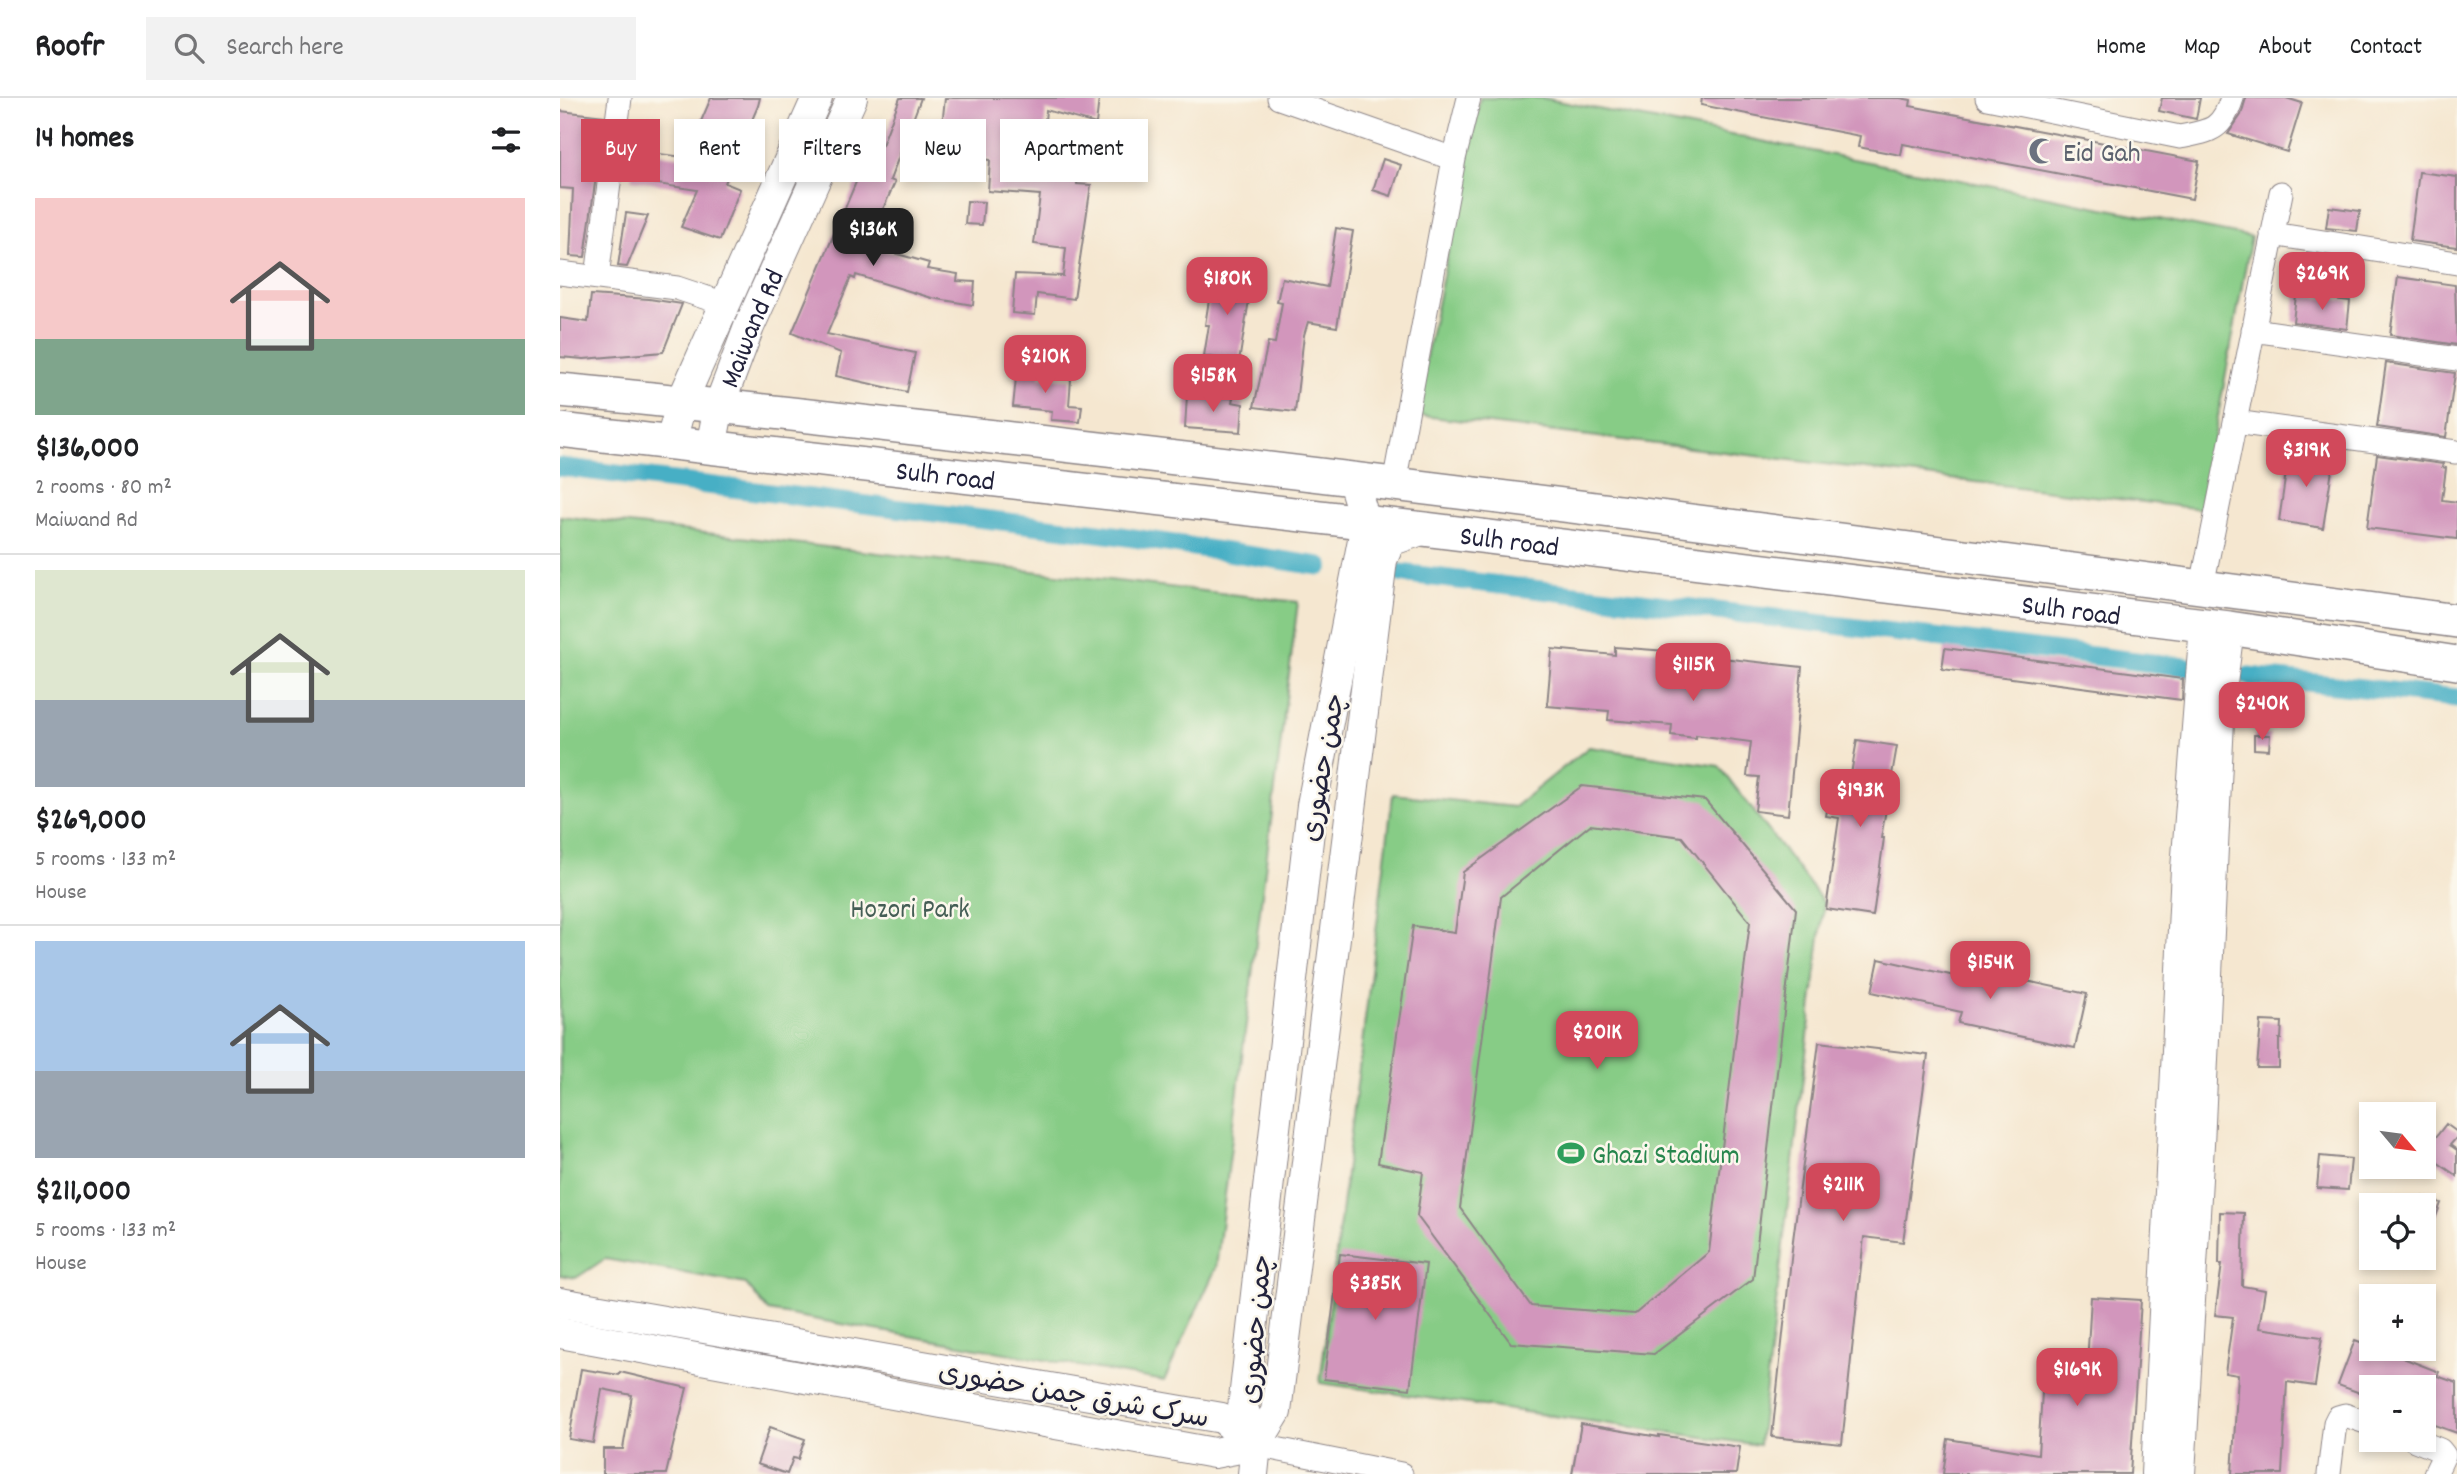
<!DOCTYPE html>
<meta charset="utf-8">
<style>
:root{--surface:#fff;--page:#f2f2f2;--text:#202124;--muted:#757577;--line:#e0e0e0;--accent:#d1495b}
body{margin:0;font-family:Dekko,"Playpen Sans Arabic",sans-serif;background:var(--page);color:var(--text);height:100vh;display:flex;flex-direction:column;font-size:26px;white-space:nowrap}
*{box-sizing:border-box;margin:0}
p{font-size:23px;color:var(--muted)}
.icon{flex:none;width:38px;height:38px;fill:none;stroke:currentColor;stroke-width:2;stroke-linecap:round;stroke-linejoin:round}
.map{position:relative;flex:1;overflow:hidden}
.side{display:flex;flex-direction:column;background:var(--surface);width:560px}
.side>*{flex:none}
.hud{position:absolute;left:21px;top:21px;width:665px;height:63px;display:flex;gap:14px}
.needle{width:46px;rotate:119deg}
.controls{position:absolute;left:1799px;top:1004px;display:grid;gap:14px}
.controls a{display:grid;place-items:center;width:77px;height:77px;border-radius:0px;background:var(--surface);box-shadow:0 4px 10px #0003;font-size:35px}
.price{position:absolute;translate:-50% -60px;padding:0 16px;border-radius:14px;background:var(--accent);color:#fff;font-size:23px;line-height:46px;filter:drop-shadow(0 2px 4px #0008)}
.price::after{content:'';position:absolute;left:50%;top:42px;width:21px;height:16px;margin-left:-10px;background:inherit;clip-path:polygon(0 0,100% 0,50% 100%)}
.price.selected{background:#222;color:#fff}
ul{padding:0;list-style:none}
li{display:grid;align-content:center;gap:14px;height:371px;padding:0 35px}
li+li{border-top:2px solid var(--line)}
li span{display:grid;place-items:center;height:217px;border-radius:0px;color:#555}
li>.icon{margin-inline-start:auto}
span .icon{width:126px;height:126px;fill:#fffc;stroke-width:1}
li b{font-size:30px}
h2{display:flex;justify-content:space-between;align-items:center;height:84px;padding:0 35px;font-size:30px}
.chip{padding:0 24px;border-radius:0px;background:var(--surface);box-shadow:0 4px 10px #0003;font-size:24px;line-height:63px}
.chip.selected{background:var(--accent);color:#fff}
header{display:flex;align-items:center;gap:42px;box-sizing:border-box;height:98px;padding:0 35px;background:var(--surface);border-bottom:2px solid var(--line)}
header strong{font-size:33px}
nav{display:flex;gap:38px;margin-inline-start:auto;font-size:24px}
.search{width:490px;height:63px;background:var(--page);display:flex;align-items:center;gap:18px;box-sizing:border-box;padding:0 24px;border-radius:0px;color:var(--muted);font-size:26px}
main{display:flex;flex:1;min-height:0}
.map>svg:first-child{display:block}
</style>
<header>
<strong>Roofr</strong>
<div class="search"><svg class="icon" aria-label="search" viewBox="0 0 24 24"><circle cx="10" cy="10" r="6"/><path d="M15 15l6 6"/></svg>Search here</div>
<nav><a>Home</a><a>Map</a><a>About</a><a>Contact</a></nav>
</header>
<main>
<section class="side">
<h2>14 homes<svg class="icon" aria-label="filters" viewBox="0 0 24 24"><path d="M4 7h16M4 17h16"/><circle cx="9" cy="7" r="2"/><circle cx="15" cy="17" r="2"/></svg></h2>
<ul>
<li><span style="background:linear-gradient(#f6c9c9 65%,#7fa58c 0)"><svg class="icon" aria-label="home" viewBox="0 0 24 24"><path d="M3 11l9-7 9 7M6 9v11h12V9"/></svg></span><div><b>$136,000</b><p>2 rooms · 80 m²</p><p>Maiwand Rd</p></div></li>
<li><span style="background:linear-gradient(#dfe7d0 60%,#9aa5b1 0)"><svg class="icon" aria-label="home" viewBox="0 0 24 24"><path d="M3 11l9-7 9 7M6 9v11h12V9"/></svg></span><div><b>$269,000</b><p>5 rooms · 133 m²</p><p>House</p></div></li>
<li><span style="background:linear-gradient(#a9c7e8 60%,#9aa5b1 0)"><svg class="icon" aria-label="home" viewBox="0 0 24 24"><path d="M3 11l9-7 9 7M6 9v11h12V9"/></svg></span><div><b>$211,000</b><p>5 rooms · 133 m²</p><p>House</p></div></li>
</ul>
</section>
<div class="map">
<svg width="1897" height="1376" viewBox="0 0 1897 1376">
<rect width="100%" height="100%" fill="#fbf7ec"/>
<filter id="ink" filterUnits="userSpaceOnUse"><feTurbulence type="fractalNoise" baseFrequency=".0143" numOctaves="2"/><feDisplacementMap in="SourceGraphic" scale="14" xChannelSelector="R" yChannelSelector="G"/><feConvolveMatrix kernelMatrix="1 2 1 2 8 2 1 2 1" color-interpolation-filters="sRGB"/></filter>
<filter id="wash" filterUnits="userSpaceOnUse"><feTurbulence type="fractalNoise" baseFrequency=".00686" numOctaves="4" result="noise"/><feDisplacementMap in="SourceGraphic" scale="28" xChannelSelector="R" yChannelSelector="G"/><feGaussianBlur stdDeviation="1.57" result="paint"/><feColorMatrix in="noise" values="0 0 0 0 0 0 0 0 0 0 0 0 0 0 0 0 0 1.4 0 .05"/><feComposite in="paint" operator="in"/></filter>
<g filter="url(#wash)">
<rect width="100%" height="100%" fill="#f5e7d0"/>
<path fill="#87cc86" stroke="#547760" stroke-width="2" d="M 920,0 L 982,0 L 1691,139 L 1641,411 L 854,317 Z
M 0,418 L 738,504 L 656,1170 L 604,1283 L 208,1213 L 186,1186 L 45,1161 L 16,1180 L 0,1177 Z
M 1029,649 L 1159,668 L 1264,805 L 1199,1347 L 760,1285 L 833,696 L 954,709 Z"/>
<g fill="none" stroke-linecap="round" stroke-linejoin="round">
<path stroke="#46afc5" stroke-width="19" d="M 0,369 L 554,437 L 760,468
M 840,475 L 1634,570
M 1689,578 L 1897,600"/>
</g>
<g id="blocks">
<path fill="#d296bc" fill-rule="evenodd" d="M 151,0 L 200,0 L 198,8 L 165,85 L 180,91 L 160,142 L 121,129 L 137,92 L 71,82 L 75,53 L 132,60 L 145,30 L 139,28 Z
M 340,0 L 361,0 L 330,82 L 335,84 L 315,129 L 317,130 L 309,148 L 369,165 L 367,171 L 398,176 L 397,183 L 415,184 L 413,207 L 372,200 L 296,177 L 295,181 L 291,179 L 267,236 L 355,255 L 347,294 L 276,278 L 281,255 L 232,235 L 313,44 L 322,47 Z
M 385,0 L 539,0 L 536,26 L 486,12 L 481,68 L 518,72 L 517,86 L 531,87 L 514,201 L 477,196 L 475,217 L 452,215 L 455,176 L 503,178 L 506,150 L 474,146 L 480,97 L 428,93 L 430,62 L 379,56 Z
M 1142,0 L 1340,0 L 1351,2 L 1350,8 L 1639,63 L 1632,101 L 1343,46 L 1341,57 L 1298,49 L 1300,38 L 1141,7 Z
M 1602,0 L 1640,0 L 1636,21 L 1599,13 Z
M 1686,0 L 1726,0 L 1742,5 L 1727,54 L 1668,36 L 1681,17 Z
M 0,13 L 44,18 L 25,159 L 10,158 L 13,91 L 0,90 Z
M 823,61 L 841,67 L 831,98 L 813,92 Z
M 1859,74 L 1897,79 L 1897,149 L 1850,143 Z
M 407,103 L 424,104 L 422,127 L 405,126 Z
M 1769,109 L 1800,113 L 1797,133 L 1766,130 Z
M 66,115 L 88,118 L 67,169 L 58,168 Z
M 776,130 L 793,133 L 777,229 L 748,224 L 744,237 L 735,314 L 694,309 L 708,244 L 715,245 L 722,205 L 717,204 L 722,180 L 767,189 Z
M 653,177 L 692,183 L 679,264 L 644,258 L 649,227 L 645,227 Z
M 1838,179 L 1895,187 L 1897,247 L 1830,237 Z
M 31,197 L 89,201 L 122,206 L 103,254 L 24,261 L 0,259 L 0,220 L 28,224 Z
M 1736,197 L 1790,203 L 1787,231 L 1733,224 Z
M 1826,265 L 1895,275 L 1886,339 L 1817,329 Z
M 457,270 L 481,273 L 480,279 L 511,281 L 509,307 L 522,308 L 520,324 L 491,322 L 492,313 L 453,309 Z
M 627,297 L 673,300 L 672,304 L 683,306 L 681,334 L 625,330 Z
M 1729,353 L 1774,359 L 1763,430 L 1719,423 Z
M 1817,357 L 1883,366 L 1882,369 L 1886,370 L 1882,402 L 1897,404 L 1897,441 L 1807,430 Z
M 1055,549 L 1145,556 L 1144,558 L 1242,569 L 1228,717 L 1195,713 L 1199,679 L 1187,678 L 1191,644 L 1136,637 L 1136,640 L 1111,637 L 1112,627 L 1048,622 L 1049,613 L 987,608 L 992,551 L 1055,557 Z
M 1385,550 L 1623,581 L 1622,602 L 1382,571 Z
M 1694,637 L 1710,637 L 1709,652 L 1694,651 Z
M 1297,642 L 1337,648 L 1321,740 L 1324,740 L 1313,818 L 1266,811 L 1279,720 L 1266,718 L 1271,690 L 1288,693 Z
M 1022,688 L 1145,702 L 1236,811 L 1193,1181 L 1094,1256 L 951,1245 L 857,1118 L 863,1074 L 818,1065 L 853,828 L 895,834 L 903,774 ZM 1030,727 L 1122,739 L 1190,824 L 1149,1154 L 1075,1216 L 971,1208 L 900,1110 L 941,799 Z
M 1319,861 L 1408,881 L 1410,871 L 1527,896 L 1515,950 L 1398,925 L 1401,914 L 1312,894 Z
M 1701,923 L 1722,924 L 1721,941 L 1719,941 L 1719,970 L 1697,970 Z
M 1259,944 L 1368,957 L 1343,1144 L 1304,1139 L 1282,1346 L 1212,1339 L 1233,1142 Z
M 1886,1026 L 1897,1034 L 1897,1039 L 1890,1047 L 1897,1052 L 1897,1078 L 1864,1055 L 1864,1031 L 1876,1039 Z
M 1760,1058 L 1791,1061 L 1788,1092 L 1757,1090 Z
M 1864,1099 L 1881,1105 L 1865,1148 L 1864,1147 Z
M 1660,1114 L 1684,1115 L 1682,1188 L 1705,1192 L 1699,1230 L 1762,1239 L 1755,1288 L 1727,1284 L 1722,1376 L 1672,1376 L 1678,1277 L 1665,1275 L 1673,1219 L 1655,1217 L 1662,1166 L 1659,1166 Z
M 780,1156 L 866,1166 L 850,1291 L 764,1281 Z
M 1531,1199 L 1581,1202 L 1570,1376 L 1383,1376 L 1388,1341 L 1478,1356 L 1484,1264 L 1527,1267 Z
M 1795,1242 L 1811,1248 L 1811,1251 L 1820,1251 L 1879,1274 L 1877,1278 L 1897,1285 L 1897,1335 L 1864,1323 L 1864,1290 L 1811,1290 L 1811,1299 L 1778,1287 Z
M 21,1271 L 59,1277 L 60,1274 L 127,1290 L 106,1376 L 43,1376 L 43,1351 L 63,1351 L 72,1297 L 42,1291 L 33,1345 L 9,1341 Z
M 1021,1326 L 1099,1339 L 1099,1337 L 1180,1349 L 1176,1376 L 1012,1376 Z
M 210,1329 L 245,1341 L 238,1361 L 233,1360 L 227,1376 L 197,1366 Z"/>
</g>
</g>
<g filter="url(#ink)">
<use href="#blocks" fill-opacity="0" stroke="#8c8486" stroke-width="2"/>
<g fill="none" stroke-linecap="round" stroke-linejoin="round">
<g stroke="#8c8486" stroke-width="25">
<path id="minor" d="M 719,0 L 894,61
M 1427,0 L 1620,39 C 1651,33 1662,32 1672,0
M 1712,136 L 1897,165
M 0,175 L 117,190 L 165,206
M 37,179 L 60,0
M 1693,232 L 1897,261
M 1675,324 L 1896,354
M 834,386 L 894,61 L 909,0
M 1642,488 L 1721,95
M 1855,1342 L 1880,1352 L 1884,1357 L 1875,1376
M 696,1347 L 841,1376
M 1769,1376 L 1775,1325 L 1778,1319 L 1785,1317 L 1811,1326"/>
</g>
<g stroke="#8c8486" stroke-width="32">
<g id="major">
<path d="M 111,343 L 122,303 L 257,0"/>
<path id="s1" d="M 151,349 L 159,308 L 189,229 L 292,0"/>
<path d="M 0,1205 L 662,1320 L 695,1347"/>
<path d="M 0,1235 L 654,1355 L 696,1347"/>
<path d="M 696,1347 L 716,1314 L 822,462 L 830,443 L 864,431"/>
<path d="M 693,1376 L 696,1347 L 683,1310 L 752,707 L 806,426 L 792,380"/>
<path d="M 1596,1376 L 1626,771 L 1645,527"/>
<path d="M 1620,1376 L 1639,1046 L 1660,601 L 1669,530"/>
</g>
</g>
<g stroke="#8c8486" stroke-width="36">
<g id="highway">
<path d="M 0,292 C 163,307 325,327 487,345 C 958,399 1427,460 1897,523"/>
<path id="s2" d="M 0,332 L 864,431 L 1669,530 L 1897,565"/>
</g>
</g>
<use href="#minor" stroke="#fff" stroke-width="23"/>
<use href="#major" stroke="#fff" stroke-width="30"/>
<use href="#highway" stroke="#fff" stroke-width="33"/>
</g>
</g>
<defs>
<g id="mosque-bare" transform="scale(2.1)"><path d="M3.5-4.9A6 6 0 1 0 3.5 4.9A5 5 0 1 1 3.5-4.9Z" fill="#6b7280" stroke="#fbf7ec" stroke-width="2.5" paint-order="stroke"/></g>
<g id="stadium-bare" transform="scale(2.1)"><path d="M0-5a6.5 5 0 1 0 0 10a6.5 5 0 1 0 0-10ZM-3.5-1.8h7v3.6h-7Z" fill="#2e9e5b" stroke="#fbf7ec" stroke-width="2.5" paint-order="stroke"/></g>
</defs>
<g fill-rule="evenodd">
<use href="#mosque-bare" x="1482" y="53"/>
<use href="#stadium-bare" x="1011" y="1055"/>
</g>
<g text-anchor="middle" stroke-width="5" stroke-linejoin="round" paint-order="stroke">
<g font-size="28" fill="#5b616d" stroke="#fbf7ec" text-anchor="start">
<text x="1503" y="63">Eid Gah</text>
</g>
<g font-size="28" fill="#22223b" stroke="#fbf7ec">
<text dy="10" stroke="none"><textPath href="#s1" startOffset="126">Maiwand Rd</textPath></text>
<text dy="10" stroke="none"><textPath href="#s2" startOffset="388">Sulh road</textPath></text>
<text dy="10" stroke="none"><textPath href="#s2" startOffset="956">Sulh road</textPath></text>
<text dy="10" stroke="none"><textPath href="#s2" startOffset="1522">Sulh road</textPath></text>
<text transform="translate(761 669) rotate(-80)" y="10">چمن حضوری</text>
<text transform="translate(694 1231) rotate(-85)" y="10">چمن حضوری</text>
<text transform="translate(514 1295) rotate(10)" y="10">سرک شرق چمن حضوری</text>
</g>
<g font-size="28" fill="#455e55" stroke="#fbf7ec">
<text x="350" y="819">Hozori Park</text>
</g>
<g font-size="28" fill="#27864d" stroke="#fbf7ec" text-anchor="start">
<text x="1032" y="1065">Ghazi Stadium</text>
</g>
</g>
</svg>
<div class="controls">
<a><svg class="needle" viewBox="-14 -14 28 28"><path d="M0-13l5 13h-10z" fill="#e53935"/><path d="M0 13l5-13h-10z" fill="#757577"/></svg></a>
<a><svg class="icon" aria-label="locate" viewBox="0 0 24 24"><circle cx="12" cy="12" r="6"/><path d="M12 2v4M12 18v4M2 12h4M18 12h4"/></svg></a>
<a>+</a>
<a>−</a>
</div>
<b class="price selected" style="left:313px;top:170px">$136K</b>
<b class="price" style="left:1762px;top:214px">$269K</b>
<b class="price" style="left:667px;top:219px">$180K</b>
<b class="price" style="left:485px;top:297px">$210K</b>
<b class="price" style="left:653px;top:316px">$158K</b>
<b class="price" style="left:1746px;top:391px">$319K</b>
<b class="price" style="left:1133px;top:605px">$115K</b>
<b class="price" style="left:1702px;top:644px">$240K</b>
<b class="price" style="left:1300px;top:731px">$193K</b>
<b class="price" style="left:1430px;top:903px">$154K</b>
<b class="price" style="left:1037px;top:973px">$201K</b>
<b class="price" style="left:1283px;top:1125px">$211K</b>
<b class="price" style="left:815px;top:1224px">$385K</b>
<b class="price" style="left:1517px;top:1310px">$169K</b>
<div class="hud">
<a class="chip selected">Buy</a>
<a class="chip">Rent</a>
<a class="chip">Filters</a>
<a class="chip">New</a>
<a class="chip">Apartment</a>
</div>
</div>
</main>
